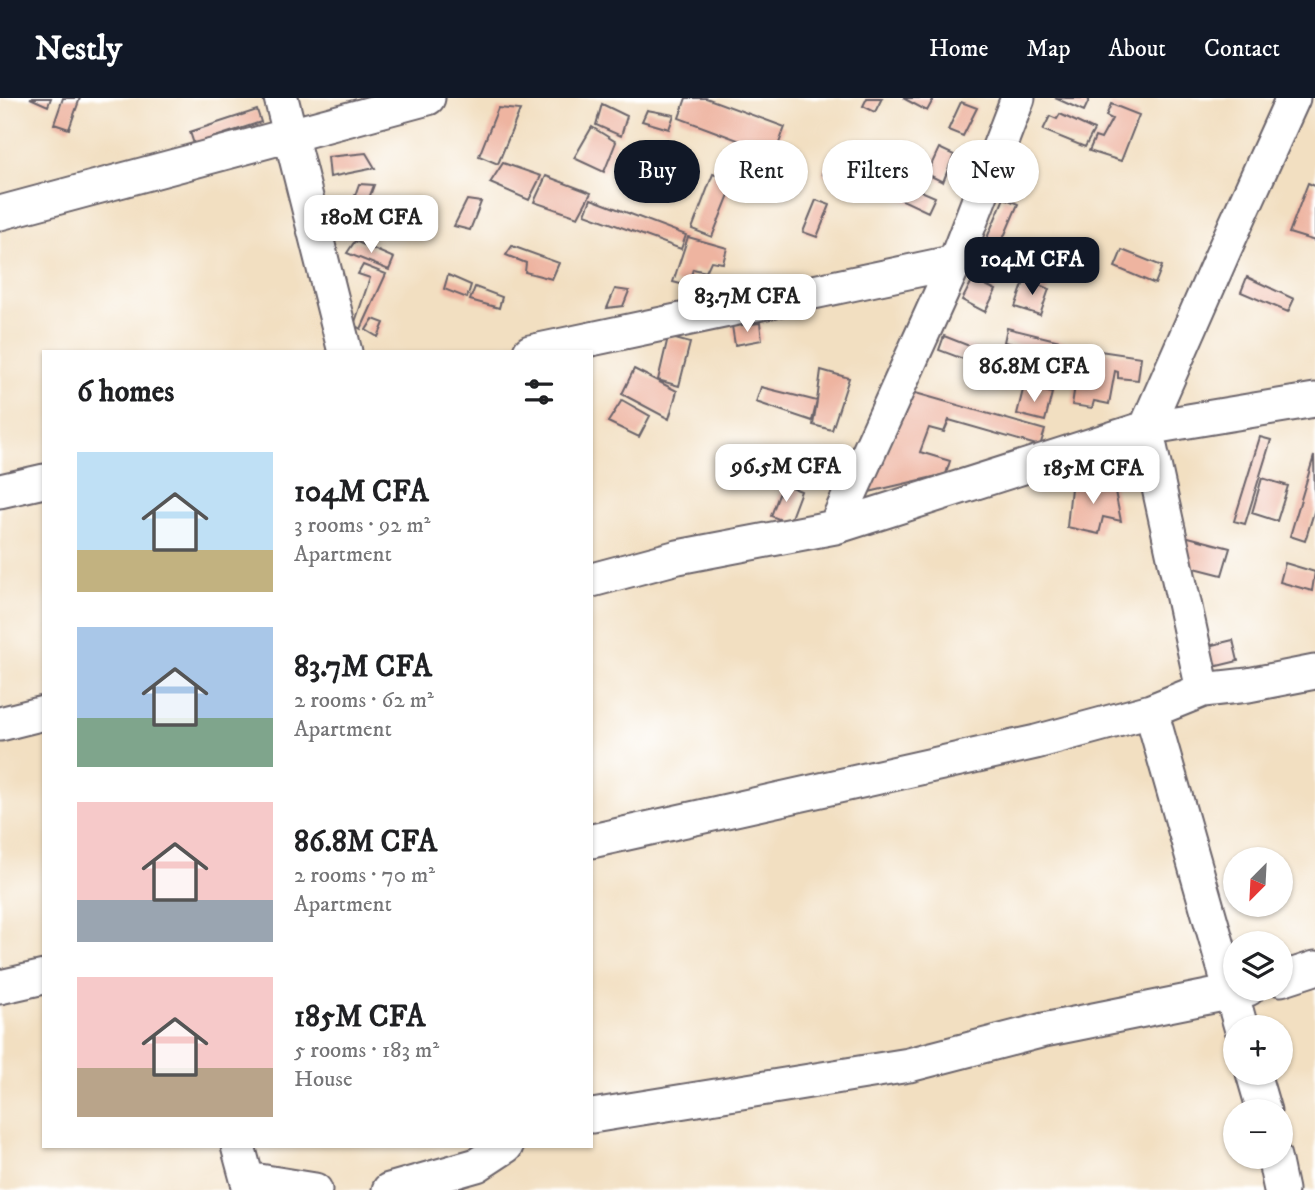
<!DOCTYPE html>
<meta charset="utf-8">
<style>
:root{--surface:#fff;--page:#f2f2f2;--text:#202124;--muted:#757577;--accent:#111827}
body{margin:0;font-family:"IM FELL DW Pica",serif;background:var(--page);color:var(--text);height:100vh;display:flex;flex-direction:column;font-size:26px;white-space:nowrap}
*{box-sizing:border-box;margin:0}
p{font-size:23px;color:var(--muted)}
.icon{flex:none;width:38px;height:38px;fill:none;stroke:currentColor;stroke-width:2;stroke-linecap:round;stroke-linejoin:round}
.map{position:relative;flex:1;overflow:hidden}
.side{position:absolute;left:42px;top:252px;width:551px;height:798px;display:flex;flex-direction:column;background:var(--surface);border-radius:0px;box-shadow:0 2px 5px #0004}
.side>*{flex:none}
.hud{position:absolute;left:614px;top:42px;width:595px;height:63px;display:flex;gap:14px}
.needle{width:46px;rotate:204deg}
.tools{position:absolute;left:1223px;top:749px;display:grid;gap:14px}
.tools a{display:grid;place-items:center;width:70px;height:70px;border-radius:50%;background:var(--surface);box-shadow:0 2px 5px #0004;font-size:35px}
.price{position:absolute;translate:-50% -60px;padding:0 16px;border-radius:14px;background:#fff;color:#222;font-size:23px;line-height:46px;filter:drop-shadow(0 2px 4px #0008)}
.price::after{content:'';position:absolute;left:50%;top:42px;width:21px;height:16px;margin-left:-10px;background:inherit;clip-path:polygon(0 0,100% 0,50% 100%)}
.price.selected{background:var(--accent);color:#fff}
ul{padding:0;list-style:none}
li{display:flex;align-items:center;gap:21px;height:175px;padding:0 35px}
li span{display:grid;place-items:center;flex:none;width:196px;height:140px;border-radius:0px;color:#555}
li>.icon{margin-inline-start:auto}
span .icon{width:84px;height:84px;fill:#fffc;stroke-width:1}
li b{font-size:30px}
h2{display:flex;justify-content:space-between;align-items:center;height:84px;padding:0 35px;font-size:30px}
.chip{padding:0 24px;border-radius:32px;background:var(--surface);box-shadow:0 2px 5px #0004;font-size:24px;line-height:63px}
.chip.selected{background:var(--accent);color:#fff}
header{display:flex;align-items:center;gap:42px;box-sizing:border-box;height:98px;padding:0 35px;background:var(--accent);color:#fff}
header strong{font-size:33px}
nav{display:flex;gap:38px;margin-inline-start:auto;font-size:24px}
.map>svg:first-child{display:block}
</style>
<header>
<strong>Nestly</strong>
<nav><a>Home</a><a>Map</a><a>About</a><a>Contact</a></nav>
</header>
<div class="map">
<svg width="1315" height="1092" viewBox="0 0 1315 1092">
<rect width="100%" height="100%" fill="#fff"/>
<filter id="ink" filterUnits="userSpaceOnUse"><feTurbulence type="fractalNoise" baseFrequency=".0143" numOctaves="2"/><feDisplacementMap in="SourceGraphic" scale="14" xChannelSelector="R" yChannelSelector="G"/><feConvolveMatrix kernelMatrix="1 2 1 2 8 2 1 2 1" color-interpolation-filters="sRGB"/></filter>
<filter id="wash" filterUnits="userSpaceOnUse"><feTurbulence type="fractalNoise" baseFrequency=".00686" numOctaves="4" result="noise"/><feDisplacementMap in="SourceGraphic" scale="28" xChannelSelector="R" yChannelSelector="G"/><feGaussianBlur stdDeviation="1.57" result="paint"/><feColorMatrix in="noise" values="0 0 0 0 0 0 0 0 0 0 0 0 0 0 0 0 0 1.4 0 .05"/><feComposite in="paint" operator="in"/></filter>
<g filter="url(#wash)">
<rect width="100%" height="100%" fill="#f2dfc1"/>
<g id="blocks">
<path fill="#eeb4a0" d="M 30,0 L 51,0 L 48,8 Z
M 63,0 L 80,0 L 69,31 L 54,26 Z
M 686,0 L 706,0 L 785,29 L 775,56 L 679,20 Z
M 867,0 L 882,0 L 875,14 L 863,8 Z
M 903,0 L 934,0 L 927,13 Z
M 1055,0 L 1090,0 L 1084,13 Z
M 961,4 L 977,10 L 963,38 L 948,32 Z
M 602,6 L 627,18 L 621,38 L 596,27 Z
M 1111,6 L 1139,17 L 1121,63 L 1089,53 L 1095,39 L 1101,41 L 1112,21 L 1106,18 Z
M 498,10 L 520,12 L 498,66 L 479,58 Z
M 257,12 L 261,24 L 194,46 L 190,34 Z
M 647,12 L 674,17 L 669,31 L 642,23 Z
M 1060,16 L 1094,32 L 1085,49 L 1043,32 L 1050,18 L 1057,21 Z
M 592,29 L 616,44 L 604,74 L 574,60 Z
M 939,50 L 954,57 L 943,84 L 927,76 Z
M 831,54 L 935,99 L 928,114 L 875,89 L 872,96 L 822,76 Z
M 366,55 L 375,70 L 330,79 L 328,59 Z
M 503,65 L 541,78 L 529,102 L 490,85 Z
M 713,76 L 734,84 L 712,139 L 692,131 Z
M 546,78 L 591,95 L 578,119 L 534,104 Z
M 1308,85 L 1315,88 L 1315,143 L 1289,135 Z
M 359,86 L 374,87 L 363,116 L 350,112 Z
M 1004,100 L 1018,106 L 997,155 L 983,149 Z
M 591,101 L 686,137 L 681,151 L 585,116 Z
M 467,102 L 481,104 L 470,132 L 454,128 Z
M 816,102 L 830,107 L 817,139 L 803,134 Z
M 688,139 L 727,150 L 723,165 L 711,163 L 706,174 L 693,171 L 688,188 L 673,184 Z
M 355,143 L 394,160 L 389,172 L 347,155 Z
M 512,148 L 559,165 L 552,181 L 525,174 L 526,165 L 506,157 Z
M 1122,152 L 1162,168 L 1155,186 L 1115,169 Z
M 978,163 L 993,170 L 987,182 L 972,176 Z
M 363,167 L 386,176 L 361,231 L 354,227 L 370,180 L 358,176 Z
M 448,177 L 471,187 L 467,200 L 444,191 Z
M 1247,179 L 1294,201 L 1288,214 L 1241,194 Z
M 973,181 L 996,192 L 985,214 L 962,202 Z
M 1025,181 L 1049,191 L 1040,217 L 1015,209 Z
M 475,189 L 502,199 L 499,210 L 470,202 Z
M 615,191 L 629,193 L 623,208 L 607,210 Z
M 373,221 L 384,225 L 378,239 L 366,232 Z
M 760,225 L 762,242 L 735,247 L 732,228 Z
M 1007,230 L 1068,245 L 1065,259 L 1004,244 Z
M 944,238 L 995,258 L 990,271 L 939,252 Z
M 668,239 L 690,245 L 679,288 L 658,282 Z
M 1002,247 L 1031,257 L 1022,283 L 993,273 Z
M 1093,252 L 1141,259 L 1138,282 L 1118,280 L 1118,274 L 1115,273 L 1109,306 L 1094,303 L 1092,310 L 1072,307 L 1079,261 L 1091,263 Z
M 1033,257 L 1062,267 L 1052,295 L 1024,284 Z
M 634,271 L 677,293 L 669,321 L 622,296 Z
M 821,272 L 849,280 L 832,332 L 813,327 L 817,303 L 812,323 L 756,304 L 761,289 L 817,303 Z
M 1024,288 L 1052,295 L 1045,323 L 1017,316 Z
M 912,294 L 1045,332 L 1040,348 L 949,322 L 944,334 L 929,330 L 920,354 L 950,363 L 946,376 L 869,394 Z
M 622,302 L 650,318 L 639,339 L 608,324 Z
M 1260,339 L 1271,342 L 1245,426 L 1234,423 Z
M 1314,358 L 1315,411 L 1305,443 L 1290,438 Z
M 1112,379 L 1121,423 L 1103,419 L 1099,436 L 1067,429 L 1071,390 Z
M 1262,380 L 1288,388 L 1277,423 L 1252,415 Z
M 783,386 L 801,393 L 789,425 L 771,418 Z
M 1177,436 L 1230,450 L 1222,477 L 1179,466 Z
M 1285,465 L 1315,474 L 1312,493 L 1280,484 Z
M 1233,542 L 1238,563 L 1213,569 L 1208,548 Z"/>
</g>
</g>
<g filter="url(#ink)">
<use href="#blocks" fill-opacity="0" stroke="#6b646a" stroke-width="2"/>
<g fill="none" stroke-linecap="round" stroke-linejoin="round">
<g stroke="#6b646a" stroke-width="37">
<path id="minor" d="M 281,0 L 345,254
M 0,115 L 428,0
M 530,254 L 955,164
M 0,393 L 44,383
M 835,429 L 955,164 L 1018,0
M 592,482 L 678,459 L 835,429 L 1146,330 L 1315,302
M 1203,592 L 1146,330 L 1225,150 L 1293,0
M 1151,613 L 1241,929
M 0,626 L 44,615
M 592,743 L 1036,644 L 1151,613 L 1203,592 L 1248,587 L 1315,574
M 1281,881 L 1315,870
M 0,889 L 44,879
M 1253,975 L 1264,1013
M 592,1018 L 909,967 L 1044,932 L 1248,891
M 238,1048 L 250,1092
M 1274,1059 L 1281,1092
M 247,1081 L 315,1092
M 389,1092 L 477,1067 L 506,1048"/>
</g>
<use href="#minor" stroke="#fff" stroke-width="33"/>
</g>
</g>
</svg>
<div class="tools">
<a><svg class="needle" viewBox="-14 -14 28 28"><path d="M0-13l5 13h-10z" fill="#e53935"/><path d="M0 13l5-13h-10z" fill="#757577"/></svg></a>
<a><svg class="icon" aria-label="layers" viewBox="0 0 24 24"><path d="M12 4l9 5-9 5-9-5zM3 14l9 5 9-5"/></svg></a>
<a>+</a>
<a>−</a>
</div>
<b class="price" style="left:371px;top:157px">180M CFA</b>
<b class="price selected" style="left:1032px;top:199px">104M CFA</b>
<b class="price" style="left:747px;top:236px">83.7M CFA</b>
<b class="price" style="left:1034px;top:306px">86.8M CFA</b>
<b class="price" style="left:786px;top:406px">96.5M CFA</b>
<b class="price" style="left:1093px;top:408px">185M CFA</b>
<div class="hud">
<a class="chip selected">Buy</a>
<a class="chip">Rent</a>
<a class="chip">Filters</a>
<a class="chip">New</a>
</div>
<section class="side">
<h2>6 homes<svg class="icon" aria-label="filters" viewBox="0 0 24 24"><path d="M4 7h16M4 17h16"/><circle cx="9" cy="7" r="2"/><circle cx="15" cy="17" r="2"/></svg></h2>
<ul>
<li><span style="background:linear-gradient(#bfe0f5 70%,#c2b280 0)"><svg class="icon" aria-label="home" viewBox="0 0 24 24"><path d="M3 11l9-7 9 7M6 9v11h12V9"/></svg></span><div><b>104M CFA</b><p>3 rooms · 92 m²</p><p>Apartment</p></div></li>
<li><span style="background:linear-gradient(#a9c7e8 65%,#7fa58c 0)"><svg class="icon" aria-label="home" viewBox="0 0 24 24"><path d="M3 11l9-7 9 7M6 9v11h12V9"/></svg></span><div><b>83.7M CFA</b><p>2 rooms · 62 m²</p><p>Apartment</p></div></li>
<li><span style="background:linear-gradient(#f6c9c9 70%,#9aa5b1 0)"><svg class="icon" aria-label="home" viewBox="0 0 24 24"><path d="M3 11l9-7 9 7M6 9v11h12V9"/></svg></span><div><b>86.8M CFA</b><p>2 rooms · 70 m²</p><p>Apartment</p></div></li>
<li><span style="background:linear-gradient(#f6c9c9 65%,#b9a48a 0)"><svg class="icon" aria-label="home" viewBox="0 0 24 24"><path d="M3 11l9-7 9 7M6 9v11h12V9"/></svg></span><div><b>185M CFA</b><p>5 rooms · 183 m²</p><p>House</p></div></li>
</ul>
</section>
</div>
